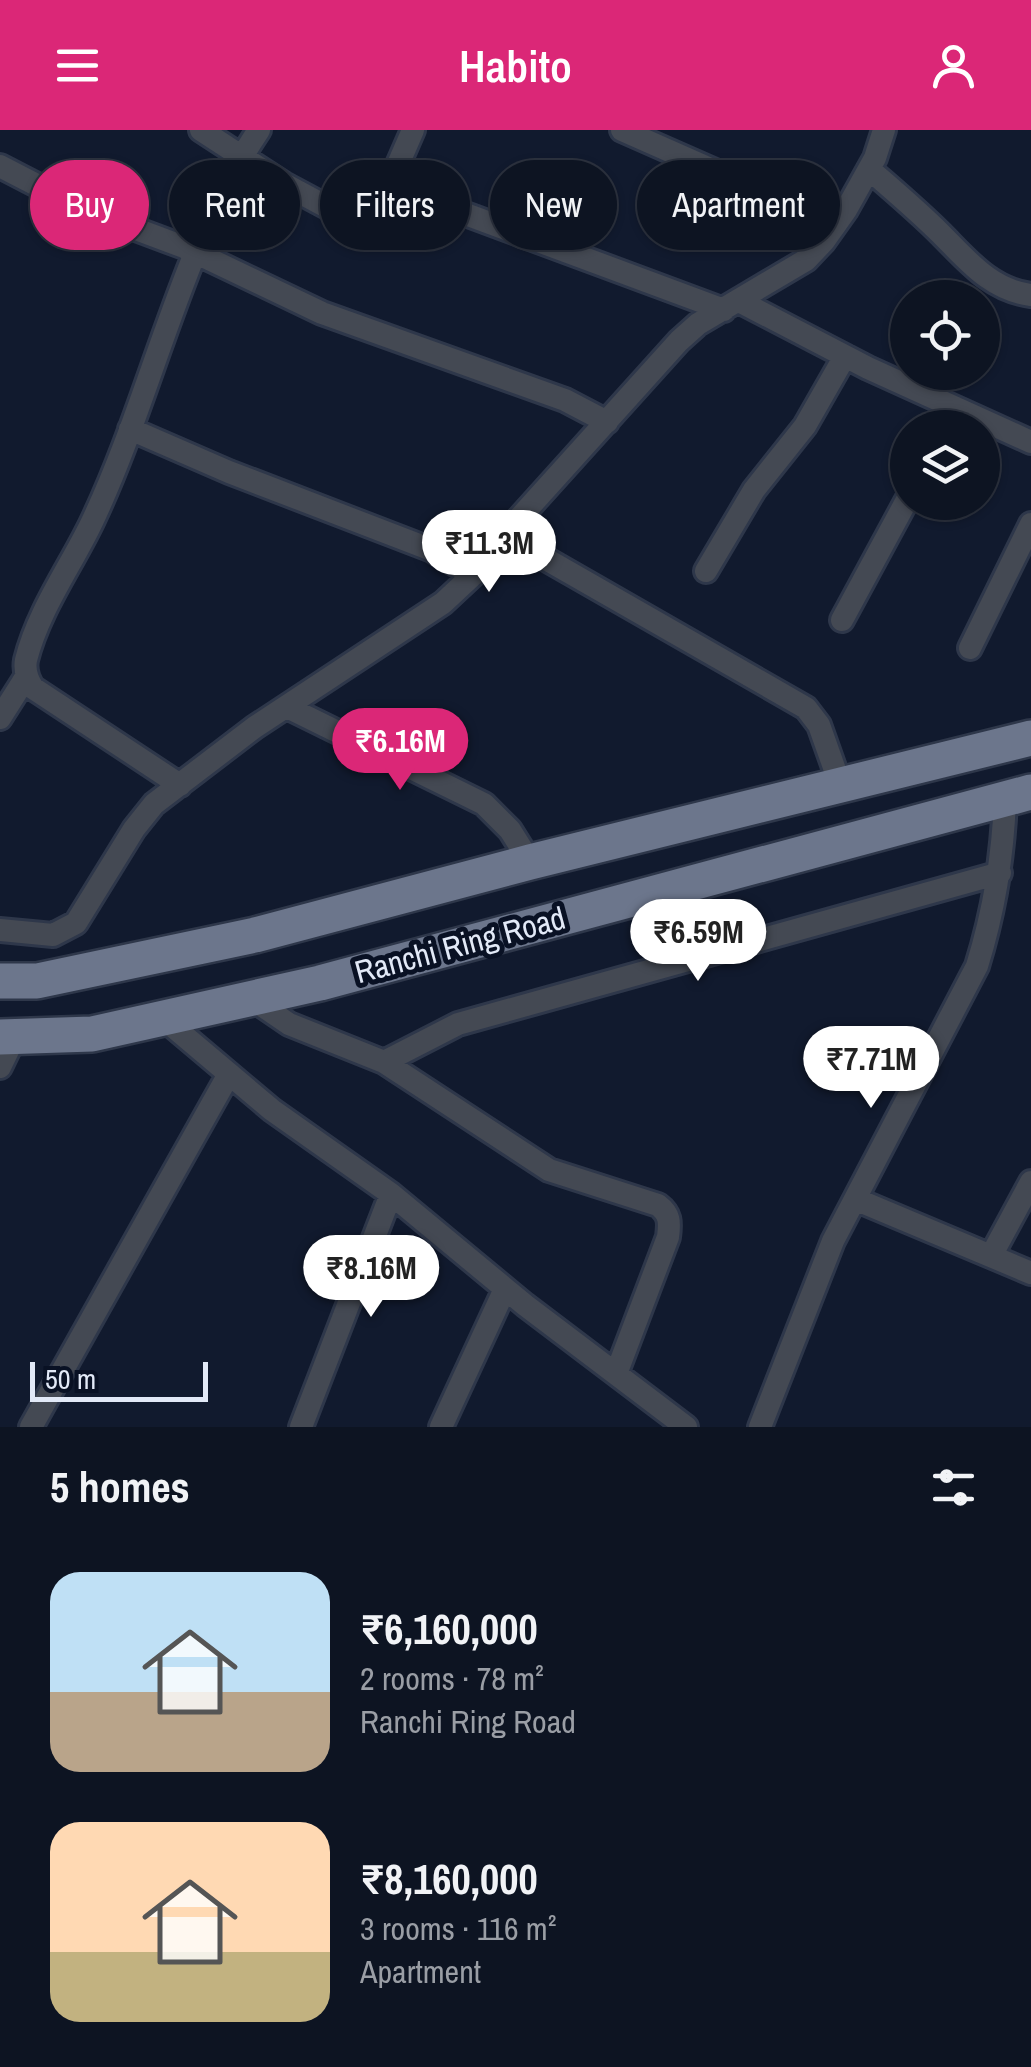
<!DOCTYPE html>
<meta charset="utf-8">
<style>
:root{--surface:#0d1422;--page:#1b212f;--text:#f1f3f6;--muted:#9a9ea5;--line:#2d3340;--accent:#db2777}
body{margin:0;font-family:"Archivo Narrow",sans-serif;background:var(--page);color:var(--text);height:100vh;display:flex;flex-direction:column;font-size:38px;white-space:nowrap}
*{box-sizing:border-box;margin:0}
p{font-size:32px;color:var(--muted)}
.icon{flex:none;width:55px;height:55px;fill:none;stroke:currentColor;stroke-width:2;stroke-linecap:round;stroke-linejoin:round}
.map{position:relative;height:1297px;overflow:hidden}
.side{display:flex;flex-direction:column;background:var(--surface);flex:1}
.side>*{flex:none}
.guide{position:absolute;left:30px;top:30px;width:972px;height:90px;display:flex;gap:20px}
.controls{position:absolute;left:890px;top:150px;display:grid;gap:20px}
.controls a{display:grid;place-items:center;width:110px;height:110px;border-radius:50%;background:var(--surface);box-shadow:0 2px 8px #0004,0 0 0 2px var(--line);font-size:50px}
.scale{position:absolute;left:30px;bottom:25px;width:178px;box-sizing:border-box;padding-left:10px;border:5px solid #e2e9f7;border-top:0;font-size:28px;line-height:35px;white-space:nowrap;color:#e2e9f7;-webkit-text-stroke:8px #091124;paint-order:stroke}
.price{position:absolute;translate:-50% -85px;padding:0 22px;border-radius:35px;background:#fff;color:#222;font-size:32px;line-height:65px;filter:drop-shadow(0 2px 5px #0008)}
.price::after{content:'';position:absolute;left:50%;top:60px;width:30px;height:22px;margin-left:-15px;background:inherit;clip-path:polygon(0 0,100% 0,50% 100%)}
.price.active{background:var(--accent);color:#fff}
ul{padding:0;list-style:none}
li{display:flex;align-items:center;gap:30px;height:250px;padding:0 50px}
li span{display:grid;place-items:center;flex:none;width:280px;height:200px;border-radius:30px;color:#555}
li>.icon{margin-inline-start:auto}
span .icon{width:120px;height:120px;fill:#fffc;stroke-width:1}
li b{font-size:42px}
h2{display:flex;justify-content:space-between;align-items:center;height:120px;padding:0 50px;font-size:42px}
.tag{padding:0 35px;border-radius:45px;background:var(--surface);box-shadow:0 2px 8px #0004,0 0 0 2px var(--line);font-size:35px;line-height:90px}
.tag.active{background:var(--accent);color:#fff}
header{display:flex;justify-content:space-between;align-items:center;height:130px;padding:0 50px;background:var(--accent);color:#fff;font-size:45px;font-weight:600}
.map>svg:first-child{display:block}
</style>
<header><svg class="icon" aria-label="menu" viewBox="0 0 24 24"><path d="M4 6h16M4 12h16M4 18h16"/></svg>Habito<svg class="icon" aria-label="person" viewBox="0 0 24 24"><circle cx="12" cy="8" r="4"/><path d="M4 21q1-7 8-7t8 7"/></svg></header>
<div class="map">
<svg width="1031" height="1297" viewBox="0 0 1031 1297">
<rect width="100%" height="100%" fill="#111a2e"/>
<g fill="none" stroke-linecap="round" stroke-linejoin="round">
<g stroke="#2e374a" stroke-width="28">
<path id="minor" d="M 201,0 L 284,54 L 355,92 L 365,92 L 376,85 L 413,0
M 622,0 L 835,94
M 0,36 L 85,80 L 184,117 L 322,183 L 565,270 L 607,292
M 869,39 C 893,60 918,81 941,104 C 968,131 991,160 1031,165
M 390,56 L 724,180
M 739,171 L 868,238 L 1031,312
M 130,299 L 229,342 L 432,420 L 473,445
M 504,405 L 806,578 L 819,595 L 841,657
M 706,441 L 754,360 L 805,296 L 845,226
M 842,490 L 908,368
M 970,518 L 1031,394
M 287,577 L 484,674 L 510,700 L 530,732
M 0,588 L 26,547
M 180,655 L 33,558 C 27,549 24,541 26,530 C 38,481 71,436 92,392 C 152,266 181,115 259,0
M 0,800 L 53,805 L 76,793 L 134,699 L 154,674 L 255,597 L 443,473 L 473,445 L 504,405 L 679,211 L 698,194 L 806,130 L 824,111 L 846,80 L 875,28 L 884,0
M 251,868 L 289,894 L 384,932 L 549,1040 L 658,1075 C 670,1084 670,1092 668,1107 L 616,1244
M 163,888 L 272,980 L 391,1064 L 525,1175 L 686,1297
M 384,932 L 458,894 L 1000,743
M 0,937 L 15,906
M 855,1069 L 1031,1143
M 991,1126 L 1031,1052
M 31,1297 L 229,944
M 301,1297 L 391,1064
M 441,1297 L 505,1159
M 760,1297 L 833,1111 L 977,836 C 994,781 1003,727 1005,669"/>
</g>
<g stroke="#2e374a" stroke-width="40">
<path id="primary" d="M 0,851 L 37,851 L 255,805 L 530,732 L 1031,608
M 0,907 L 92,904 L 320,853 L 1031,662"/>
</g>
<use href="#minor" stroke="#444953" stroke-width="22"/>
<use href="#primary" stroke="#6c768c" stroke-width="35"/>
</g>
<g text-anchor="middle" stroke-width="10" stroke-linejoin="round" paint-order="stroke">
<g font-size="32" fill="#e2e9f7" stroke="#091124">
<text transform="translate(460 815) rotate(-15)" y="11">Ranchi Ring Road</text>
</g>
</g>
</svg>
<div class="controls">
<a><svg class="icon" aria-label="locate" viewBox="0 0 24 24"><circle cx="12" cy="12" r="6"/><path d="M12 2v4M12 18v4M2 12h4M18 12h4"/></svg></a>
<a><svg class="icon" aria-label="layers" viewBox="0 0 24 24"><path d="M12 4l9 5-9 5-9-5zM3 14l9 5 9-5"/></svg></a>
</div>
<div class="scale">50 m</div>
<b class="price" style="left:489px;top:465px">₹11.3M</b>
<b class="price active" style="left:400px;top:663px">₹6.16M</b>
<b class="price" style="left:698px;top:854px">₹6.59M</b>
<b class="price" style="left:871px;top:981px">₹7.71M</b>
<b class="price" style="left:371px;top:1190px">₹8.16M</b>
<div class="guide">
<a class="tag active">Buy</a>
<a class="tag">Rent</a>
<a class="tag">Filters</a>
<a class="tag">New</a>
<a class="tag">Apartment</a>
</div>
</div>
<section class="side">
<h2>5 homes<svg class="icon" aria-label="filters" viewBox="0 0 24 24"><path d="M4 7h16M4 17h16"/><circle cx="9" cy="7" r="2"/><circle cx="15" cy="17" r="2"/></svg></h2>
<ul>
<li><span style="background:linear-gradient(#bfe0f5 60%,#b9a48a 0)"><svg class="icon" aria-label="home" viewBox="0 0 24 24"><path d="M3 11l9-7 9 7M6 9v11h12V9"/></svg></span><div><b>₹6,160,000</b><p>2 rooms · 78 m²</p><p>Ranchi Ring Road</p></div></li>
<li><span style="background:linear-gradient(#ffd9b3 65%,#c2b280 0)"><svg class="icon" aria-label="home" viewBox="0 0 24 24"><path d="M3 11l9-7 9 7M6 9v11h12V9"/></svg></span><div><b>₹8,160,000</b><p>3 rooms · 116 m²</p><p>Apartment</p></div></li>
</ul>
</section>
